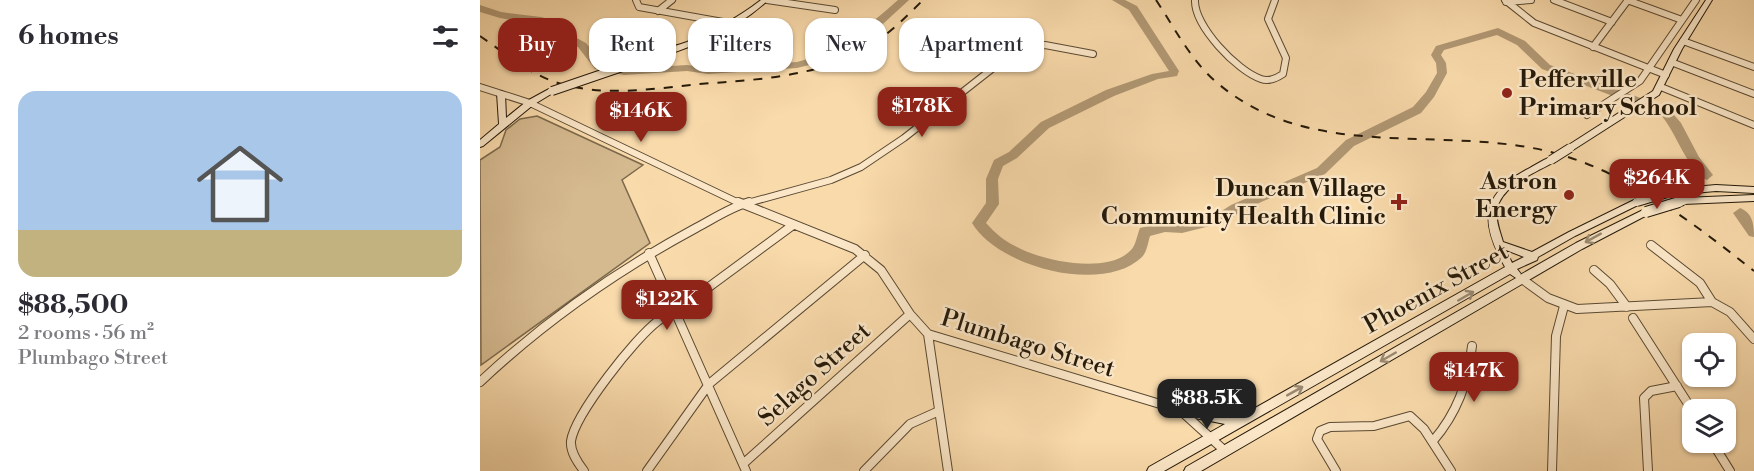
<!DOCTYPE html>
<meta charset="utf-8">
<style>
:root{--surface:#fff;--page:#f7f7f7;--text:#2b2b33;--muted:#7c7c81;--accent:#8f2418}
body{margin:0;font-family:"Libre Bodoni",serif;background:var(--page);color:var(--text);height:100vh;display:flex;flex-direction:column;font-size:22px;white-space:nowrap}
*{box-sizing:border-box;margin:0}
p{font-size:20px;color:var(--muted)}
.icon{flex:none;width:33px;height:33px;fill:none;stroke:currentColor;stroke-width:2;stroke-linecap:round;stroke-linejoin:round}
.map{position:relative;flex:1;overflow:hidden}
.sheet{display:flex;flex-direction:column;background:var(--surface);width:480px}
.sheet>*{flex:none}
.top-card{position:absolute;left:18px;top:18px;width:570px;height:54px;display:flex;gap:12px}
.fabs{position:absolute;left:1202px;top:333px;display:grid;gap:12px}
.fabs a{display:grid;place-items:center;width:54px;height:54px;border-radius:12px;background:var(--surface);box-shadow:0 2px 4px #0004;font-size:30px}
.price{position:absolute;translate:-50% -51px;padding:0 14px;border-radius:12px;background:var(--accent);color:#fff;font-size:20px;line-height:39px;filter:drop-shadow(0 2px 3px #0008)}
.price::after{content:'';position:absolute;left:50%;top:36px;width:18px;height:14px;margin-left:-9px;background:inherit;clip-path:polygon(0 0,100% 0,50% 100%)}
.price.on{background:#222;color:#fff}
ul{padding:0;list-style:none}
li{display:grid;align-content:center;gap:12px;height:318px;padding:0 18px}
li span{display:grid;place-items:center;height:186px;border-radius:18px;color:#555}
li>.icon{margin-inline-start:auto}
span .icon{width:108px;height:108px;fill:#fffc;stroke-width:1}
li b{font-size:26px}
h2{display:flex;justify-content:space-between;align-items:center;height:72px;padding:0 18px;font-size:26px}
.chip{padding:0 21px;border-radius:18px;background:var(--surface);box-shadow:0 2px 4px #0004;font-size:21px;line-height:54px}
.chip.on{background:var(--accent);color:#fff}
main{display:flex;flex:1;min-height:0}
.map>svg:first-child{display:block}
</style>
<main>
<section class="sheet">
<h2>6 homes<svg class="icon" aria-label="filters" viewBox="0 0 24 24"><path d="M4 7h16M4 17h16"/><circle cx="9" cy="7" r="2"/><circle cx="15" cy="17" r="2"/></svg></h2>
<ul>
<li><span style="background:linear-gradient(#a9c7e8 75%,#c2b280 0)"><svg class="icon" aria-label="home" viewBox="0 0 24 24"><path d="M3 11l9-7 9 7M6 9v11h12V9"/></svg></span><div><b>$88,500</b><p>2 rooms · 56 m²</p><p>Plumbago Street</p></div></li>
</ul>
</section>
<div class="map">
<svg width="1274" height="471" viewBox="0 0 1274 471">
<rect width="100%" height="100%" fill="#f9daab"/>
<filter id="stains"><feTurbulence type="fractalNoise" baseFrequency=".00333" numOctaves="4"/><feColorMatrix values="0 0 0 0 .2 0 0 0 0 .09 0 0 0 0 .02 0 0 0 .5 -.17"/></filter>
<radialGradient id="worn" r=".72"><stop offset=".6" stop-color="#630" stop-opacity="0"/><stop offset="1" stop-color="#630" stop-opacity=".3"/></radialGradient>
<path fill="#d5b98f" stroke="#7c694c" stroke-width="1.5" d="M 57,116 L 163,165 L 142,180 L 170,243 L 1,365 L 0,160 L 20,147 L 26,130 L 40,119 Z"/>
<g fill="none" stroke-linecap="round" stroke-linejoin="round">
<path fill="#b19874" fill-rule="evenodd" d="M 418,0 L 429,0 L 392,34 L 337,63 L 317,68 L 228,74 L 207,71 L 144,75 L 115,69 L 98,47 L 80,38 L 77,28 L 20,18 L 0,12 L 0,5 L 21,12 L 61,17 L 86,24 L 89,34 L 106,43 L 123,64 L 144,69 L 207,65 L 228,68 L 317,62 C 356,52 389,26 418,0 Z
M 632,0 L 645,0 L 657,6 L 699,71 L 697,76 L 678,79 L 634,96 L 569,128 L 537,158 L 523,166 L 518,179 L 519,204 L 506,223 C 515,233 523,240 535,246 C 561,261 628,275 651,250 C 656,245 657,235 660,228 L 685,222 L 702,223 L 737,214 L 751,205 L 837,168 L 866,140 L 933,107 L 946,92 L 957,73 L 956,63 L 951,55 L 956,46 L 1018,28 L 1045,41 L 1070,65 L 1188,108 L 1201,123 L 1219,157 L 1233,175 L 1227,180 C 1209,174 1195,129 1180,114 L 1062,69 L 1037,45 L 1017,35 L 964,50 L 961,55 L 966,63 L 967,73 L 954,97 L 941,113 L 874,146 L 845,174 L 761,211 L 746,222 L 702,233 L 685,232 L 670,236 C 668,242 667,252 662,257 C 623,295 518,267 492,223 L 506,203 L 506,179 L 514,160 L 529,152 L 561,122 L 626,90 L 672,74 L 689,71 L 649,10 Z
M 1260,208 C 1273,213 1274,225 1274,237 L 1269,236 L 1253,213 Z"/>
<g stroke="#594932" stroke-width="8">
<path id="street-far1" d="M 156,0 L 159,7 L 254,24
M 287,0 L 355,10
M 715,0 C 714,26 757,71 781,79 C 789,82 797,78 803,74 L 806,58 L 788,19 L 795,0
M 1025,0 L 1054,23 L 1186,75
M 1074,0 L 1132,22
M 1147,0 L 1202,20
M 1026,2 L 1051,0
M 178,11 L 192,0
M 1203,41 L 1274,67
M 1113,47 L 1148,0
M 1191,62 L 1274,94
M 0,87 L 50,103 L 261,204
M 1181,87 L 1274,125
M 1107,115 L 1160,81 L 1216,0
M 264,204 L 351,180 L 381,167 L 424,138 L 531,54 L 565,45 L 613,54"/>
</g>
<g stroke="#594932" stroke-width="10">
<path id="street" d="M 258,202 L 375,249 L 401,270 L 430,314 L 448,334 L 700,410 L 745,451
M 1171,245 L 1220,283 L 1232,302 L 1250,312 L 1274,339
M 169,253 L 266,471
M 1114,270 L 1130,284 L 1147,307
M 1042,279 L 1068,298 L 1097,309 L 1232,302
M 1153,318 L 1212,410
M 448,334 L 468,471
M 0,382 C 65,321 138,270 216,228 C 233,219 251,207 269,202
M 953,441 C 977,413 988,383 992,346
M 1232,442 L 1250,471
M 263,464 L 430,314
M 104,471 C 98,463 90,452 91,441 C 95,414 156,337 178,321 C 183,317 190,315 195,312 L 313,225
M 167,471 L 229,384 L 385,255
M 384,471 L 430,424 L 459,411
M 856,471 L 837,439 L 840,431 L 850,427 L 894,426 L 930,416 L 944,429 L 971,471
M 1072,471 L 1076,336 L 1084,306
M 1168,471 L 1164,398 L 1171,391 L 1197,386"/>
</g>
<g stroke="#241909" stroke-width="2">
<path id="secondary" d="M 281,0 L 288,0 C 254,33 202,51 157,64 L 153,62 C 167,53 190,48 207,42 C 233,31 258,18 281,0 Z
M 1226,0 L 1232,0 L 1202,49 L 1179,95 L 1093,150 L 1087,150 L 1086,148 L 1087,146 L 1173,91 L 1194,49 Z
M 69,89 L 72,89 L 76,91 L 53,105 L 3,146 L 0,147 L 0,140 L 19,124 L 17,93 L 18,91 L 21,91 L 25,93 L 26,118 L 47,101 Z
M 1071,157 L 1075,160 L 1074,162 C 1055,173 1022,185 1017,209 C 1015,220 1020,231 1023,242 L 1052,252 L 1089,232 L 1154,200 L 1157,199 L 1161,202 L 1160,204 L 1095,236 L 1058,257 L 1057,260 L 1037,269 L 1041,274 L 1040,275 L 1096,243 L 1163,210 L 1169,210 L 1170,212 L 1169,214 L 1102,249 L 721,471 L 704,471 L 706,467 L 1036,278 L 1030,274 L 684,471 L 667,471 L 669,467 L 745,424 L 700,415 L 696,414 L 695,410 L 696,406 L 700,405 L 759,417 L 1025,267 C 1001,224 999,196 1046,170 C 1054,166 1062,160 1071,157 ZM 1026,250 L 1044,257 L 1032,263 Z
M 1236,185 L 1274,187 L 1274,193 L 1236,191 L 1191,195 L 1187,192 L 1191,189 Z
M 1274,195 L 1274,201 L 1203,204 L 1199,201 L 1203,198 Z"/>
</g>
<use href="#street-far1" stroke="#fbe7c8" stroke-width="6"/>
<use href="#street" stroke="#fbe7c8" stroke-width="8"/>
<use href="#secondary" fill="#fbe7c8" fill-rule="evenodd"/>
<path stroke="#241909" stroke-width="2" stroke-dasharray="9 9" stroke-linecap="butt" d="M 676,0 C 694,27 710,59 735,81 C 829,163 955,125 1067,151 C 1145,170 1212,222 1274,271
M 0,36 C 25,53 49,74 78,83 C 124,97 173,89 219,84 C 271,80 324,78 371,56 C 400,43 421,22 443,0"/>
<g stroke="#241909" stroke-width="10" stroke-linecap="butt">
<path id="secondary-bridge-far1" d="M 72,91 L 157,62
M 1071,160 L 1090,148
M 1157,202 L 1191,192
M 1194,204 L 1203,201"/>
</g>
<g stroke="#241909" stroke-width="12" stroke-linecap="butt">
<path id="secondary-bridge" d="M 1166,212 L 1199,202"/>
</g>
<use href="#secondary-bridge-far1" stroke="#fbe7c8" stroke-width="8"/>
<use href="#secondary-bridge" stroke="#fbe7c8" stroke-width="10"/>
</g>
<defs><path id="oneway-shaft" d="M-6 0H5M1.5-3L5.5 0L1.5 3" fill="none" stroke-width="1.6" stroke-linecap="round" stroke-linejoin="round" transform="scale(1.5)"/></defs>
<g stroke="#9a8a72">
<use href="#oneway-shaft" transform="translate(1113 238) rotate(151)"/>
<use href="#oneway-shaft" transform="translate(986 296) rotate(-30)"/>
<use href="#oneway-shaft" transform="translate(908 357) rotate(150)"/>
<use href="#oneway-shaft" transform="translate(815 391) rotate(-29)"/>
</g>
<g fill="#8f2418" stroke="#fbe7c8" stroke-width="2">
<circle cx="1027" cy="93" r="6"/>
<circle cx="1089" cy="195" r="6"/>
<path d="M916 193h6v6h6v6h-6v6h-6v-6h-6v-6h6z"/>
</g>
<g text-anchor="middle" stroke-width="5" stroke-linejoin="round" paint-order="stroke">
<g font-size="24" font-weight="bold" fill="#241909" stroke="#fbe7c8" text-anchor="end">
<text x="1039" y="87" text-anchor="start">Pefferville<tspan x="1039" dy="28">Primary School</tspan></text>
<text x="1077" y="189">Astron<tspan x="1077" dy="28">Energy</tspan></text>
<text x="906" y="196">Duncan Village<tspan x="906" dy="28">Community Health Clinic</tspan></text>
</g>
<g font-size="24" fill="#241909" stroke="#fbe7c8">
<text transform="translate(956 288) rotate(-29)" y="8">Phoenix Street</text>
<text transform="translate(548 343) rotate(17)" y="8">Plumbago Street</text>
<text transform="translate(334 374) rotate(-42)" y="8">Selago Street</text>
</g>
</g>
<rect width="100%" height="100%" filter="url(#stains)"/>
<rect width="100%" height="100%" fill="url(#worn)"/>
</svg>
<div class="fabs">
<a><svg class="icon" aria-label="locate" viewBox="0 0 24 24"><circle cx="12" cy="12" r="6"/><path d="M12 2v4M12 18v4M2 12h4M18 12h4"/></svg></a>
<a><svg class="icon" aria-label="layers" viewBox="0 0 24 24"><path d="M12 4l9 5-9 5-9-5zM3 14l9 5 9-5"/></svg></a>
</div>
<b class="price" style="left:442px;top:138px">$178K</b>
<b class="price" style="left:161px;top:143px">$146K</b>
<b class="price" style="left:1177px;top:210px">$264K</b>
<b class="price" style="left:187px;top:331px">$122K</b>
<b class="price" style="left:994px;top:403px">$147K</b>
<b class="price on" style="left:727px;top:430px">$88.5K</b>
<div class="top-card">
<a class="chip on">Buy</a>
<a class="chip">Rent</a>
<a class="chip">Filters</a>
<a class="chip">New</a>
<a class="chip">Apartment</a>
</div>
</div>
</main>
